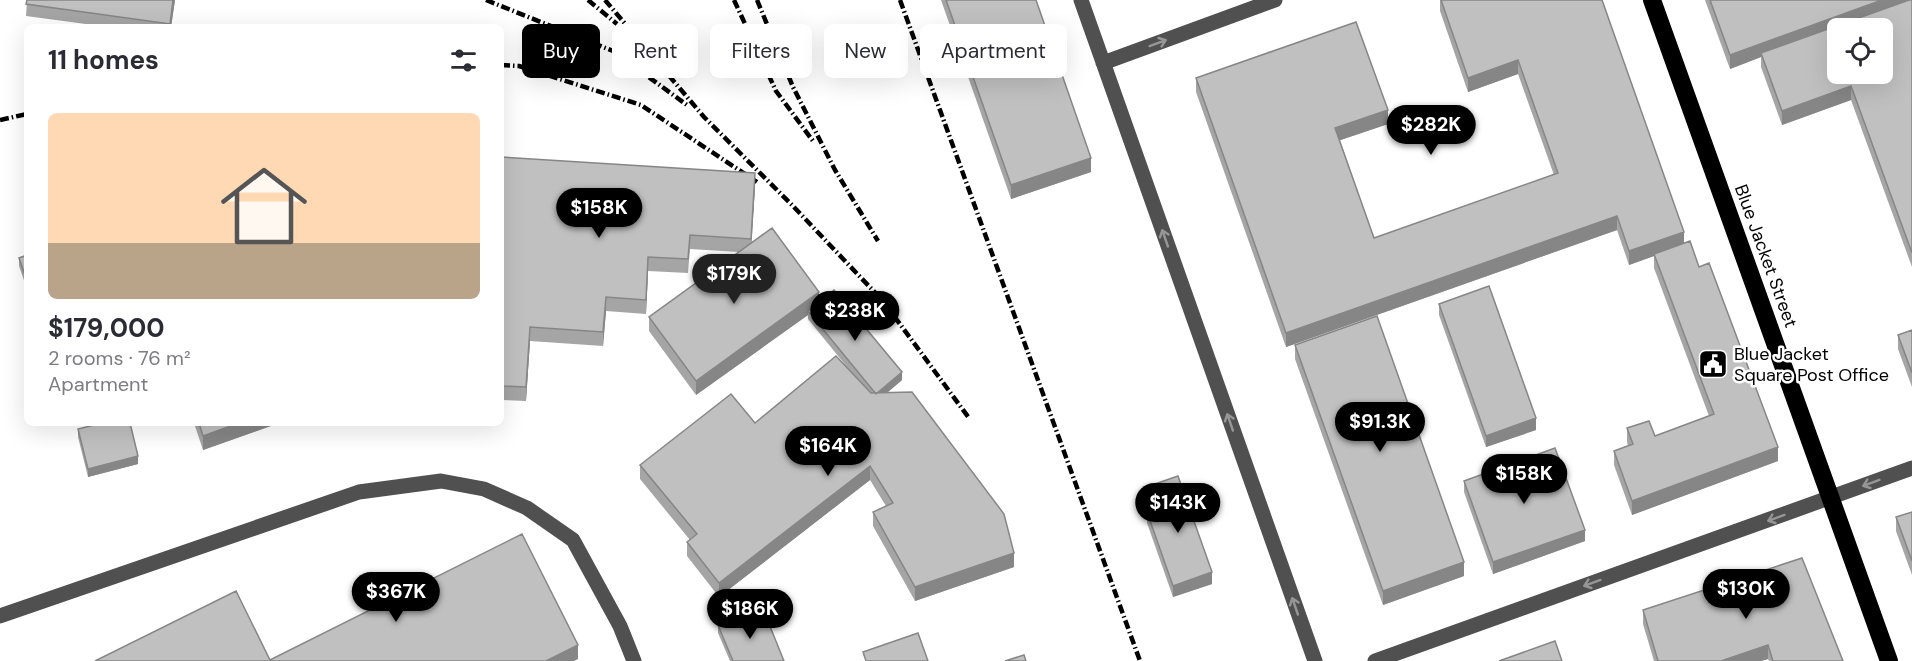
<!DOCTYPE html>
<meta charset="utf-8">
<style>
:root{--surface:#fff;--page:#f7f7f7;--text:#2b2b33;--muted:#7c7c81;--line:#e1e1e2;--accent:#000}
body{margin:0;font-family:"DM Sans",sans-serif;background:var(--page);color:var(--text);height:100vh;display:flex;flex-direction:column;font-size:22px;white-space:nowrap}
*{box-sizing:border-box;margin:0}
p{font-size:20px;color:var(--muted)}
.icon{flex:none;width:33px;height:33px;fill:none;stroke:currentColor;stroke-width:2;stroke-linecap:round;stroke-linejoin:round}
.map{position:relative;flex:1;overflow:hidden}
.side{position:absolute;left:24px;top:24px;width:480px;height:402px;display:flex;flex-direction:column;background:var(--surface);border-radius:9px;box-shadow:0 6px 24px #0002}
.side>*{flex:none}
.guide{position:absolute;left:522px;top:24px;width:570px;height:54px;display:flex;gap:12px}
.controls{position:absolute;left:1827px;top:18px;display:grid;gap:12px}
.controls a{display:grid;place-items:center;width:66px;height:66px;border-radius:9px;background:var(--surface);box-shadow:0 6px 24px #0002;font-size:30px}
.price{position:absolute;translate:-50% -51px;padding:0 14px;border-radius:21px;background:var(--accent);color:#fff;font-size:20px;line-height:39px;filter:drop-shadow(0 2px 3px #0008)}
.price::after{content:'';position:absolute;left:50%;top:36px;width:18px;height:14px;margin-left:-9px;background:inherit;clip-path:polygon(0 0,100% 0,50% 100%)}
.price.current{background:#222;color:#fff}
ul{padding:0;list-style:none}
li{display:grid;align-content:center;gap:12px;height:318px;padding:0 24px}
li+li{border-top:2px solid var(--line)}
li span{display:grid;place-items:center;height:186px;border-radius:9px;color:#555}
li>.icon{margin-inline-start:auto}
span .icon{width:108px;height:108px;fill:#fffc;stroke-width:1}
li b{font-size:26px}
h2{display:flex;justify-content:space-between;align-items:center;height:72px;padding:0 24px;font-size:26px}
.chip{padding:0 21px;border-radius:9px;background:var(--surface);box-shadow:0 6px 24px #0002;font-size:21px;line-height:54px}
.chip.current{background:var(--accent);color:#fff}
.map>svg:first-child{display:block}
</style>
<div class="map">
<svg width="1912" height="661" viewBox="0 0 1912 661">
<rect width="100%" height="100%" fill="#fff"/>
<g fill="none" stroke-linecap="round" stroke-linejoin="round">
<path stroke="#505050" stroke-width="15" d="M 1081,0 L 1315,661
M 1103,63 L 1275,0
M 0,616 L 359,492 L 441,481 L 484,489 L 527,508 L 573,540 L 620,626 L 634,661
M 1375,661 L 1912,468"/>
<path stroke="#000" stroke-width="18" d="M 1652,0 L 1889,661"/>
<path stroke="#000" stroke-width="4.5" stroke-dasharray="9 3 1.5 3" stroke-linecap="butt" d="M 486,0 L 613,51 L 687,105
M 588,0 L 617,24
M 605,0 L 704,117 L 792,205 L 883,301 L 969,418
M 734,0 L 776,91 L 813,141
M 757,0 L 793,87 L 835,170 L 878,241
M 900,0 L 1140,661
M 501,65 L 519,66 L 641,105 L 757,182
M 0,120 L 27,114"/>
</g>
<path fill="#a5a5a5" d="M 27,0 L 175,0 L 171,27 L 108,27 L 26,16 Z
M 941,0 L 1036,0 L 1091,172 L 1011,199 Z
M 1440,0 L 1602,0 L 1684,243 L 1699,267 L 1778,461 L 1632,515 L 1614,465 L 1614,451 L 1628,446 L 1627,442 L 1627,428 L 1655,436 L 1709,416 L 1654,268 L 1654,256 L 1629,265 L 1617,230 L 1286,347 L 1196,92 L 1196,78 L 1388,124 L 1340,140 L 1374,238 L 1554,175 L 1518,74 L 1468,92 L 1440,11 Z
M 1705,0 L 1912,0 L 1912,267 L 1851,100 L 1782,125 L 1761,67 L 1761,57 L 1730,69 Z
M 501,157 L 755,187 L 751,243 L 819,302 L 902,380 L 887,393 L 1014,567 L 915,601 L 873,526 L 873,512 L 886,506 L 870,480 L 719,597 L 687,556 L 687,542 L 690,540 L 640,479 L 640,465 L 755,423 L 856,378 L 808,319 L 808,315 L 696,395 L 649,331 L 649,317 L 739,252 L 690,249 L 688,273 L 648,271 L 646,314 L 606,311 L 603,346 L 530,341 L 526,401 L 501,400 Z
M 27,255 L 27,289 L 19,266 L 19,258 Z
M 1439,304 L 1536,430 L 1486,447 L 1439,315 Z
M 1912,330 L 1912,387 L 1898,349 L 1898,335 Z
M 1295,345 L 1464,576 L 1383,605 L 1295,359 Z
M 194,423 L 279,423 L 203,450 Z
M 78,429 L 138,464 L 88,477 L 78,437 Z
M 1464,481 L 1585,541 L 1493,574 L 1464,492 Z
M 1152,485 L 1212,584 L 1173,597 L 1147,523 L 1147,512 L 1156,508 L 1152,497 Z
M 1912,512 L 1912,575 L 1896,531 L 1896,517 Z
M 1643,610 L 1843,661 L 1769,661 L 1768,659 L 1761,661 L 1654,661 L 1643,624 Z
M 718,625 L 784,661 L 730,661 L 718,633 Z"/>
<path fill="#868686" d="M 173,0 L 175,0 L 171,27 L 170,27 Z
M 1882,0 L 1912,0 L 1761,53 L 1761,57 L 1730,69 L 1730,55 Z
M 1518,60 L 1518,74 L 1468,92 L 1468,78 Z
M 1851,86 L 1851,100 L 1782,125 L 1782,111 Z
M 1388,110 L 1388,124 L 1335,142 L 1335,128 Z
M 1091,158 L 1091,172 L 1011,199 L 1011,185 Z
M 755,173 L 755,187 L 751,253 L 751,239 Z
M 1617,216 L 1617,230 L 1286,347 L 1286,333 Z
M 1684,232 L 1684,246 L 1654,254 L 1654,256 L 1629,265 L 1629,251 Z
M 648,257 L 648,271 L 646,314 L 646,300 Z
M 819,292 L 819,306 L 808,311 L 808,315 L 696,395 L 696,381 Z
M 606,297 L 606,311 L 603,346 L 603,332 Z
M 530,327 L 530,341 L 526,401 L 526,387 Z
M 902,372 L 902,380 L 876,402 L 876,394 Z
M 1536,418 L 1536,430 L 1486,447 L 1486,436 Z
M 239,423 L 279,423 L 203,450 L 203,436 Z
M 1778,447 L 1778,461 L 1632,515 L 1632,501 Z
M 138,456 L 138,464 L 88,477 L 88,469 Z
M 870,466 L 870,480 L 719,597 L 719,583 Z
M 1585,530 L 1585,541 L 1493,574 L 1493,562 Z
M 1014,553 L 1014,567 L 915,601 L 915,587 Z
M 1464,562 L 1464,576 L 1383,605 L 1383,591 Z
M 1212,572 L 1212,584 L 1173,597 L 1173,586 Z
M 578,645 L 578,659 L 574,661 L 546,661 Z
M 1768,645 L 1768,659 L 1761,661 L 1721,661 Z"/>
<path fill="#c0c0c0" stroke="#868686" stroke-width="1.5" fill-rule="evenodd" d="M 27,0 L 173,0 L 170,24 L 26,4 Z
M 946,0 L 1036,0 L 1091,158 L 1011,185 Z
M 1441,0 L 1602,0 L 1684,232 L 1629,251 L 1617,216 L 1286,333 L 1196,78 L 1356,22 L 1388,110 L 1335,128 L 1374,238 L 1558,173 L 1518,60 L 1468,78 Z
M 1710,0 L 1882,0 L 1730,55 Z
M 1909,0 L 1912,0 L 1912,253 L 1851,86 L 1782,111 L 1761,53 ZM 1838,28 L 1882,28 L 1882,74 L 1838,74 Z
M 501,157 L 755,173 L 751,239 L 690,235 L 688,259 L 648,257 L 646,300 L 606,297 L 603,332 L 530,327 L 526,387 L 501,386 Z
M 772,228 L 819,292 L 696,381 L 649,317 Z
M 1690,241 L 1699,267 L 1709,263 L 1778,447 L 1632,501 L 1614,451 L 1633,444 L 1627,428 L 1649,421 L 1655,436 L 1714,414 L 1654,254 Z
M 27,255 L 27,281 L 19,258 Z
M 1489,286 L 1536,418 L 1486,436 L 1439,304 Z
M 834,290 L 902,372 L 876,394 L 808,311 Z
M 1377,316 L 1464,562 L 1383,591 L 1295,345 Z
M 1912,330 L 1912,373 L 1898,335 Z
M 836,356 L 871,393 L 912,392 L 1004,514 L 1014,553 L 915,587 L 873,512 L 893,503 L 870,466 L 719,583 L 687,542 L 697,534 L 640,465 L 731,394 L 755,423 Z
M 102,423 L 130,423 L 138,456 L 88,469 L 78,429 Z
M 199,423 L 239,423 L 203,436 Z
M 1555,448 L 1585,530 L 1493,562 L 1464,481 Z
M 1178,476 L 1212,572 L 1173,586 L 1147,512 L 1160,507 L 1152,485 Z
M 1912,512 L 1912,561 L 1896,517 Z
M 522,534 L 578,645 L 546,661 L 95,661 L 236,591 L 270,660 Z
M 1802,558 L 1843,661 L 1773,661 L 1768,645 L 1721,661 L 1658,661 L 1643,610 Z
M 737,617 L 767,619 L 784,661 L 733,661 L 718,625 Z
M 918,633 L 928,661 L 866,661 L 863,652 Z
M 1555,641 L 1562,661 L 1499,661 Z
M 1024,655 L 1026,661 L 1005,661 Z"/>
<defs><path id="oneway-shaft" d="M-6 0H5M1.5-3L5.5 0L1.5 3" fill="none" stroke-width="1.6" stroke-linecap="round" stroke-linejoin="round" transform="scale(1.5)"/></defs>
<g stroke="#969696">
<use href="#oneway-shaft" transform="translate(1158 43) rotate(-20)"/>
<use href="#oneway-shaft" transform="translate(1165 238) rotate(-109)"/>
<use href="#oneway-shaft" transform="translate(1230 422) rotate(-109)"/>
<use href="#oneway-shaft" transform="translate(1871 483) rotate(160)"/>
<use href="#oneway-shaft" transform="translate(1776 518) rotate(160)"/>
<use href="#oneway-shaft" transform="translate(1592 583) rotate(160)"/>
<use href="#oneway-shaft" transform="translate(1295 606) rotate(-109)"/>
</g>
<defs>
<g id="civic-square" transform="scale(1.5)"><rect x="-9" y="-9" width="18" height="18" rx="4" fill="#000" stroke="#fff"/><path d="M-.6-6.5H3V-4.5H.6V-3L4-1V1h2V6H-6V1h2V-1L-.6-3ZM-1.2 2.5V6h2.4V2.5Z" fill="#fff"/></g>
</defs>
<g fill-rule="evenodd">
<use href="#civic-square" x="1713" y="364"/>
</g>
<g text-anchor="middle" stroke-width="5" stroke-linejoin="round" paint-order="stroke">
<g font-size="18" fill="#000" stroke="#fff">
<text transform="translate(1766 256) rotate(70)" y="6">Blue Jacket Street</text>
</g>
<g font-size="18" fill="#000" stroke="#fff" text-anchor="start">
<text x="1734" y="360">Blue Jacket<tspan x="1734" dy="21">Square Post Office</tspan></text>
</g>
</g>
</svg>
<div class="controls">
<a><svg class="icon" aria-label="locate" viewBox="0 0 24 24"><circle cx="12" cy="12" r="6"/><path d="M12 2v4M12 18v4M2 12h4M18 12h4"/></svg></a>
</div>
<b class="price" style="left:1431px;top:156px">$282K</b>
<b class="price" style="left:599px;top:239px">$158K</b>
<b class="price current" style="left:734px;top:305px">$179K</b>
<b class="price" style="left:855px;top:342px">$238K</b>
<b class="price" style="left:1380px;top:453px">$91.3K</b>
<b class="price" style="left:828px;top:477px">$164K</b>
<b class="price" style="left:1524px;top:505px">$158K</b>
<b class="price" style="left:1178px;top:534px">$143K</b>
<b class="price" style="left:1746px;top:620px">$130K</b>
<b class="price" style="left:396px;top:623px">$367K</b>
<b class="price" style="left:750px;top:640px">$186K</b>
<div class="guide">
<a class="chip current">Buy</a>
<a class="chip">Rent</a>
<a class="chip">Filters</a>
<a class="chip">New</a>
<a class="chip">Apartment</a>
</div>
<section class="side">
<h2>11 homes<svg class="icon" aria-label="filters" viewBox="0 0 24 24"><path d="M4 7h16M4 17h16"/><circle cx="9" cy="7" r="2"/><circle cx="15" cy="17" r="2"/></svg></h2>
<ul>
<li><span style="background:linear-gradient(#ffd9b3 70%,#b9a48a 0)"><svg class="icon" aria-label="home" viewBox="0 0 24 24"><path d="M3 11l9-7 9 7M6 9v11h12V9"/></svg></span><div><b>$179,000</b><p>2 rooms · 76 m²</p><p>Apartment</p></div></li>
</ul>
</section>
</div>
